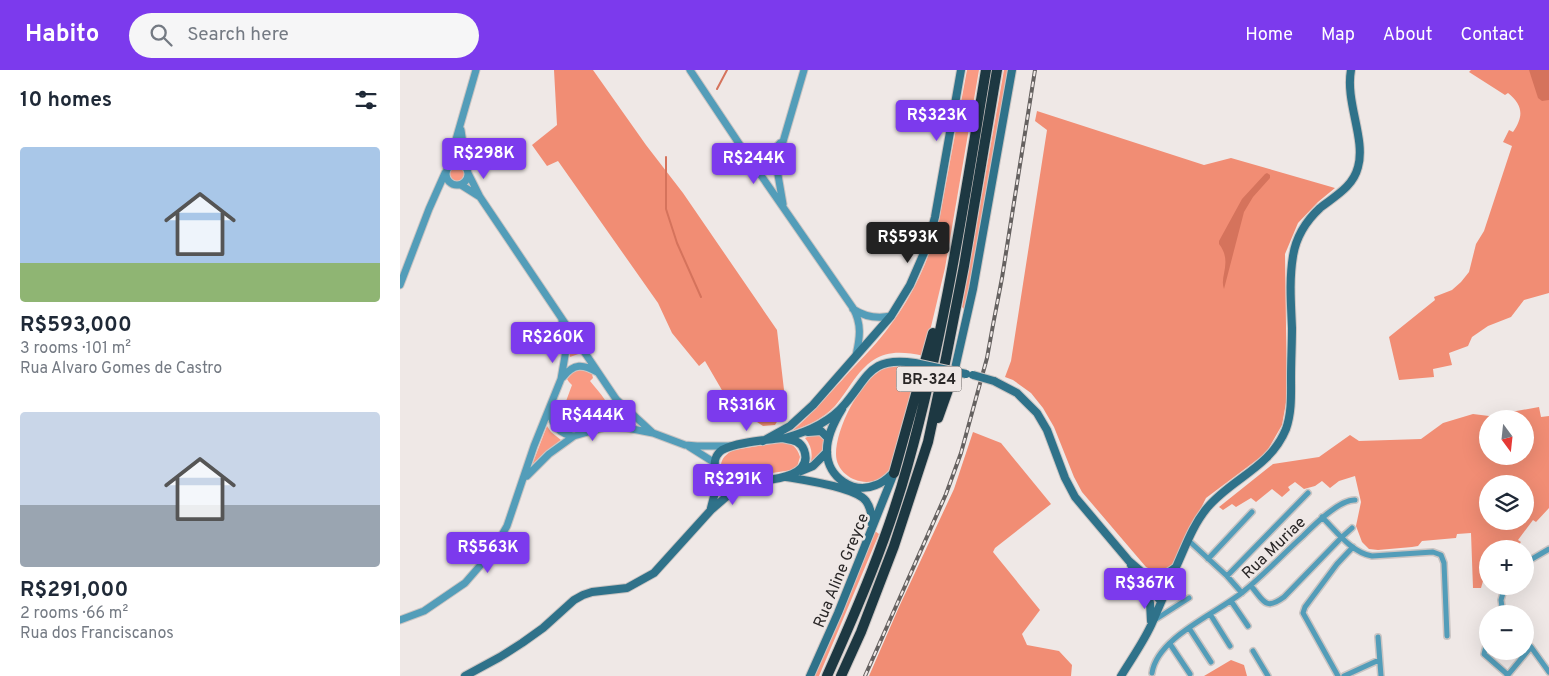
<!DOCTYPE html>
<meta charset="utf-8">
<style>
:root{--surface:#fff;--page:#f6f6f7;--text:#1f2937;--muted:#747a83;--accent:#7c3aed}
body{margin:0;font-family:Overpass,sans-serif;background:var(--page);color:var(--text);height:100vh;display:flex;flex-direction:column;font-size:19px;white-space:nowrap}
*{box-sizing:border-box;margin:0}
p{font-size:16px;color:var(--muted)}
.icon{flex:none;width:28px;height:28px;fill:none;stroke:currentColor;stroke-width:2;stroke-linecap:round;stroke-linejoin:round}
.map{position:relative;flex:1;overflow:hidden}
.sheet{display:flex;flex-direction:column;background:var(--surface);width:400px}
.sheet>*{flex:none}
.needle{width:32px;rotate:165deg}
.tools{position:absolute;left:1079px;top:340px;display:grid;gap:10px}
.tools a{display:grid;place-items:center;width:55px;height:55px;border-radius:50%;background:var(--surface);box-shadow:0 5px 20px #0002;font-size:25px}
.price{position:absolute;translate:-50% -42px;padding:0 11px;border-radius:5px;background:var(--accent);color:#fff;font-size:16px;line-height:32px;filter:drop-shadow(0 1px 2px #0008)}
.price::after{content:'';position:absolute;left:50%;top:30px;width:15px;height:11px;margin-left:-8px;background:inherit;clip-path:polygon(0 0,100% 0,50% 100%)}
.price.selected{background:#222;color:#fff}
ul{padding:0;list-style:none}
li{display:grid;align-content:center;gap:10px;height:265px;padding:0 20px}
li span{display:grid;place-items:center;height:155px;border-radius:5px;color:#555}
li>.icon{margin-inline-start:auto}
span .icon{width:90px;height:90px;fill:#fffc;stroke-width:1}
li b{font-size:21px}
h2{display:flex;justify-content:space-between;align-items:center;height:60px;padding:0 20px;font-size:21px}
header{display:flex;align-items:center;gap:30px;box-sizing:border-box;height:70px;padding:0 25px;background:var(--accent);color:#fff}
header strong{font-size:24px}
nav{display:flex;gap:28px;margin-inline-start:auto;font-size:18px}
.search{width:350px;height:45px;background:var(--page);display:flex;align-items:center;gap:12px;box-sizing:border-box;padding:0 18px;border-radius:28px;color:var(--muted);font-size:19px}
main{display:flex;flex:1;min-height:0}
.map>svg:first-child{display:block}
</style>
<header>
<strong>Habito</strong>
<div class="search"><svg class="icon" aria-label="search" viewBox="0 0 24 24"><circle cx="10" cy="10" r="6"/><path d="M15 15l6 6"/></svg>Search here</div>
<nav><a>Home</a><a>Map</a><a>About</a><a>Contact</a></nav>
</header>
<main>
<section class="sheet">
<h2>10 homes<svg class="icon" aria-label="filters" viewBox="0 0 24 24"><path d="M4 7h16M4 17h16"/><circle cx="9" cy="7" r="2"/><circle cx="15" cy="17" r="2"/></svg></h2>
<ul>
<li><span style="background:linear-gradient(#a9c7e8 75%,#8fb573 0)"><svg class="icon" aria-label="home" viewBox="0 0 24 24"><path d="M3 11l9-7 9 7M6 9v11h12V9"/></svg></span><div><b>R$593,000</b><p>3 rooms · 101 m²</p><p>Rua Alvaro Gomes de Castro</p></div></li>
<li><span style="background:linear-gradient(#c9d6e8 60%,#9aa5b1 0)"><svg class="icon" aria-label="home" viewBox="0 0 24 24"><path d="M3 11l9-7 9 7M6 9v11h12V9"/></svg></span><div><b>R$291,000</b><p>2 rooms · 66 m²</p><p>Rua dos Franciscanos</p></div></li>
</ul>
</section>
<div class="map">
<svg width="1149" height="606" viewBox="0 0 1149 606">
<rect width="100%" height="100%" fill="#efe8e6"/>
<path fill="#f99a83" d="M 567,0 L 579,0 L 545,198 L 524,286 C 488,278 472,284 451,314 C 446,321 441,329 435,336 C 423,349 408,355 392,361 C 411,345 426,327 443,309 C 457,293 473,278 486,261 C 513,226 528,193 539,151 Z
M 604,0 L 608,0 L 572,212 L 551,306 L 549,305 L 565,240 L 562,237 Z
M49 105a8 8 0 1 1 16 0a8 8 0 1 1-16 0Z
M 168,265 L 181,283 L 170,287 Z
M 498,294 L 520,299 L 490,399 C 487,403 483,406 479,409 C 461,418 436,405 436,384 C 436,358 460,311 483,299 C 488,296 494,295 498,294 Z
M 181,299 L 192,304 L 193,308 L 190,311 C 195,317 201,324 205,330 C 215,350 184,352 172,354 L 173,360 L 171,362 C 159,360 155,354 154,343 L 162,342 L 172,315 L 169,312 L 167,309 L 173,302 Z
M 222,341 L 239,358 L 216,354 Z
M 147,356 L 151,362 L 161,370 L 145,382 L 132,395 Z
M 416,363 L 421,363 L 426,369 C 423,380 419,388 410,395 C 413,385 412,376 405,368 Z
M 383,372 C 393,374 397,377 400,387 L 397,397 L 392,400 L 333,409 C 316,402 318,387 334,380 Z
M 475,461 L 479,464 L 419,606 L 414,606 Z"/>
<path fill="#f18d74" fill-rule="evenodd" d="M 154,0 L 193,0 L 246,75 L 283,123 L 377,260 L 386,337 L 375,355 L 363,356 L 330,334 L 305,291 L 299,296 L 272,263 L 258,233 L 158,91 L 147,96 L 132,75 L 157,55 Z
M 1071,0 L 1149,0 L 1149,223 L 1124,230 L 1111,247 L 1088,256 L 1072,267 L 1068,276 L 1049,283 L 1052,295 L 1033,299 L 1034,307 L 999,310 L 989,267 L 1035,230 L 1034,227 L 1052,220 L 1061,212 L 1069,202 L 1076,174 L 1084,161 L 1112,76 L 1103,72 L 1109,60 L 1113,62 C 1124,46 1123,35 1108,23 L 1105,25 L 1069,2 Z
M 637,41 L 804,95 L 831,88 L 935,118 L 918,132 L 898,153 L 885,184 L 887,327 L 882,355 L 866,383 L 806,428 L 773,494 C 765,502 755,502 746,497 L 682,422 L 674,407 L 654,357 L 643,338 L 631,323 L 613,310 L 605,307 L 611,291 L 647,60 L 635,51 Z
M 1139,337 L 1141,347 L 1149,346 L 1149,438 L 1136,452 L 1133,450 L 1118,470 L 1121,472 L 1116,479 L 1088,479 L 1087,497 L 1081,518 L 1073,518 L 1071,463 L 1057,464 L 1056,468 L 1022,471 L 1018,476 L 1012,477 L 978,480 L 969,479 L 962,472 L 956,456 L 961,432 L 955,406 L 939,411 L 930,418 L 922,411 L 915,416 L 904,419 L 895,412 L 888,417 L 890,420 L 882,427 L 872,419 L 856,432 L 851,428 L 836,437 L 832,434 L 823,440 L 819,437 L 873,394 L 919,387 L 950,365 L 959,371 L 1021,369 L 1043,353 L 1073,344 L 1089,346 ZM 1088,349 L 1125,349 L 1125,386 L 1088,386 ZM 1088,414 L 1125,414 L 1125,451 L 1088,451 Z
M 573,362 L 601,373 L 651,434 L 595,478 L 593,482 L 640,540 L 622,564 L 627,575 L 659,581 L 672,595 L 671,606 L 469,606 L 499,537 L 554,419 Z
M 831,590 L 844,595 L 847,606 L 804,606 Z"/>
<path fill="#d5735c" d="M 1129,0 L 1149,0 L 1149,30 L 1142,31 L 1138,28 Z
M 867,103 L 870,105 L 870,108 L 853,127 L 844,142 L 824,219 C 819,206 833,192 819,174 L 819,171 L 842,129 L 865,104 Z"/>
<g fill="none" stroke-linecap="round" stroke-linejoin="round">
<path stroke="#d5735c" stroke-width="2" d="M 317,19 L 327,0
M 266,87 L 266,139 L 277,173 L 301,227"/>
<g stroke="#cbc5c3" stroke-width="8">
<path id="minor" d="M 922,447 C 936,461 952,483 972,486 L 1033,482 L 1041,485 L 1044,493 L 1047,566
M 788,470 L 827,506 L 842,523
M 808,489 L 852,442
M 1125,493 L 1149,479
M 827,506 L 908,423
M 851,516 C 864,531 865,541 884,527 L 942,467 L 952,458
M 831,531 L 848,556
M 810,544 L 830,576
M 1103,544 L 1101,530 L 1105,516
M 753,551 L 789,528
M 789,558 L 811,592
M 978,567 L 981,606
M 1088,568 L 1084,584 L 1108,605
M 1125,572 L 1131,577 L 1149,602
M 770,574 L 790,604
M 853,581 L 868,606
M 752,603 C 757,567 818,543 844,521 C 865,504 883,484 903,466 C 914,455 940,429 955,430
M 938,606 L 903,543 L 905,537 L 937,494 L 953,477
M 944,606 L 979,590
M 1107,606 L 1131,577"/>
</g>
<g stroke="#cbc5c3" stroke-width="9">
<path id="tertiary" d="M 290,0 L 342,78 L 453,238 C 462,254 460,268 456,285
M 61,60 L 67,99
M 344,80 C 357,89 371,85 380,73
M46 104a11 11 0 1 1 22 0a11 11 0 1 1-22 0Z
M 48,97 L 76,0
M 68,103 L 80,127 L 216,329 L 253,363
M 61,115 L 80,127
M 383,134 L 378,105 L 380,82 L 404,0
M 0,215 L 29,139 L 45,103
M 453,239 C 465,247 477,249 491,246
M 163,307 C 174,293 183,294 197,302
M 150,341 C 152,356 159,364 174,366
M 206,357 C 214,348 217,341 216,329
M 288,376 L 315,393
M 127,406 L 149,384 L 174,366 L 206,357 L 227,358 L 253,363 L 285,375 L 297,376 L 330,376
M 0,550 L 24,541 L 65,513 L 92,482 L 107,456 L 134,376 L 161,309 L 166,280 L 162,250"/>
</g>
<g stroke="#cbc5c3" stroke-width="10">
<path id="secondary" d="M 554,303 L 573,219 L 612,0
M 594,311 L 617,323 L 637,343 L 647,360 L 665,408 L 675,427 L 729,491 L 765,522
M 442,339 C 434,352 426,367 427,383 C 428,407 453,425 476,415 C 482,413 487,409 492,404
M 408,362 L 421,361 L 428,368
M 382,368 C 392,370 400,370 404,380 C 415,409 365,410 347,413 C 341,414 334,416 328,414 C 315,410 309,389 322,380 C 335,372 367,370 382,368 Z
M 385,368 C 407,362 430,352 445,334 C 469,306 470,286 515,293
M 363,371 L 390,356 L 413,335 L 491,246 L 510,215 L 527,176 L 535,147 L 561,0
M 401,401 L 413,396 L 427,382
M 386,407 C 404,410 455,417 466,431 C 471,438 472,446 472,454
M 311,438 L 319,407
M 731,495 L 746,516 L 761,531
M 747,504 C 758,509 766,505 775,498
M 747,518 L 750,533 L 751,551
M 65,606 L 100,587 L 122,573 L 143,558 L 174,530 L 183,525 L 192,522 L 227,518 L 254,503 L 311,440 L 341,414
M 410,606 L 438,543 L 494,403
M 721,606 C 732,588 745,570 753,551 C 761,532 769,514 777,495 C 786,475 793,455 807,438 C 832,408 870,398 886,359 C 892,342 891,324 891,307 C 891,290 892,274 892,258 C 891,234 889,210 893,186 C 896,167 906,151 920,138 C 935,126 953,117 958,97 C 966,69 945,32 951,0"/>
</g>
<g stroke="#cbc5c3" stroke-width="12">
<path id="motorway" d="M 538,348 L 554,303
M 494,403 L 533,263
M 427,606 C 458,537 488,467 508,394 C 544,265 564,132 586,0
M 441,606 L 461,562 L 494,476 L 528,372 L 546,288 L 564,196 L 597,0"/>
</g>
<use href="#minor" stroke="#539db9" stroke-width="5"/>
<use href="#tertiary" stroke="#539db9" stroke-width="7"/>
<use href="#secondary" stroke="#2f728a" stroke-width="8"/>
<use href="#motorway" stroke="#1d3842" stroke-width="10"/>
<g stroke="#656160" stroke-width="4">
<path id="rail" d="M 465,606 L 546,424 L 561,383 L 587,288 L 593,255 L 602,208 L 635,0"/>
</g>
<use href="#rail" stroke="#efe8e6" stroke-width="2" stroke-dasharray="5.5" stroke-linecap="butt"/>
<g stroke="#cbc5c3" stroke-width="10" stroke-linecap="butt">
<path id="secondary-bridge" d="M 515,293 L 566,304
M 573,305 L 594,311"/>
</g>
<use href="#secondary-bridge" stroke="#2f728a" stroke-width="8"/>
</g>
<g text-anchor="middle" stroke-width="5" stroke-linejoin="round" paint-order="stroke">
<rect fill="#efe8e6" stroke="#646060" stroke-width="1" x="496.5" y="296.5" width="65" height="25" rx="4"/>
<g font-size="15" font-weight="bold" fill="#292626">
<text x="529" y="314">BR-324</text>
</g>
<g font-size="16" fill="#292626" stroke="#efe8e6">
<text transform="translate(873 477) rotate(-44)" y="6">Rua Muriae</text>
<text transform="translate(440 500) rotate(-68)" y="6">Rua Aline Greyce</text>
</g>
</g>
</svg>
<div class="tools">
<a><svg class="needle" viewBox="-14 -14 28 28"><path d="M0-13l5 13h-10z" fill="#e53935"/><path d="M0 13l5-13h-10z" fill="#747a83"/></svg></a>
<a><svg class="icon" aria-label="layers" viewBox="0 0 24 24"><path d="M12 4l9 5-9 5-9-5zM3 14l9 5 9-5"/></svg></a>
<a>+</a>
<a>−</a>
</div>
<b class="price" style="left:537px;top:72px">R$323K</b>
<b class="price" style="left:84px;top:110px">R$298K</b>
<b class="price" style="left:354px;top:115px">R$244K</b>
<b class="price selected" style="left:508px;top:194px">R$593K</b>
<b class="price" style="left:153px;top:294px">R$260K</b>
<b class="price" style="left:347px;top:362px">R$316K</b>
<b class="price" style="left:193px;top:372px">R$444K</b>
<b class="price" style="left:333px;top:436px">R$291K</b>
<b class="price" style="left:88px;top:504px">R$563K</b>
<b class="price" style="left:745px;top:540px">R$367K</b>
</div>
</main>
